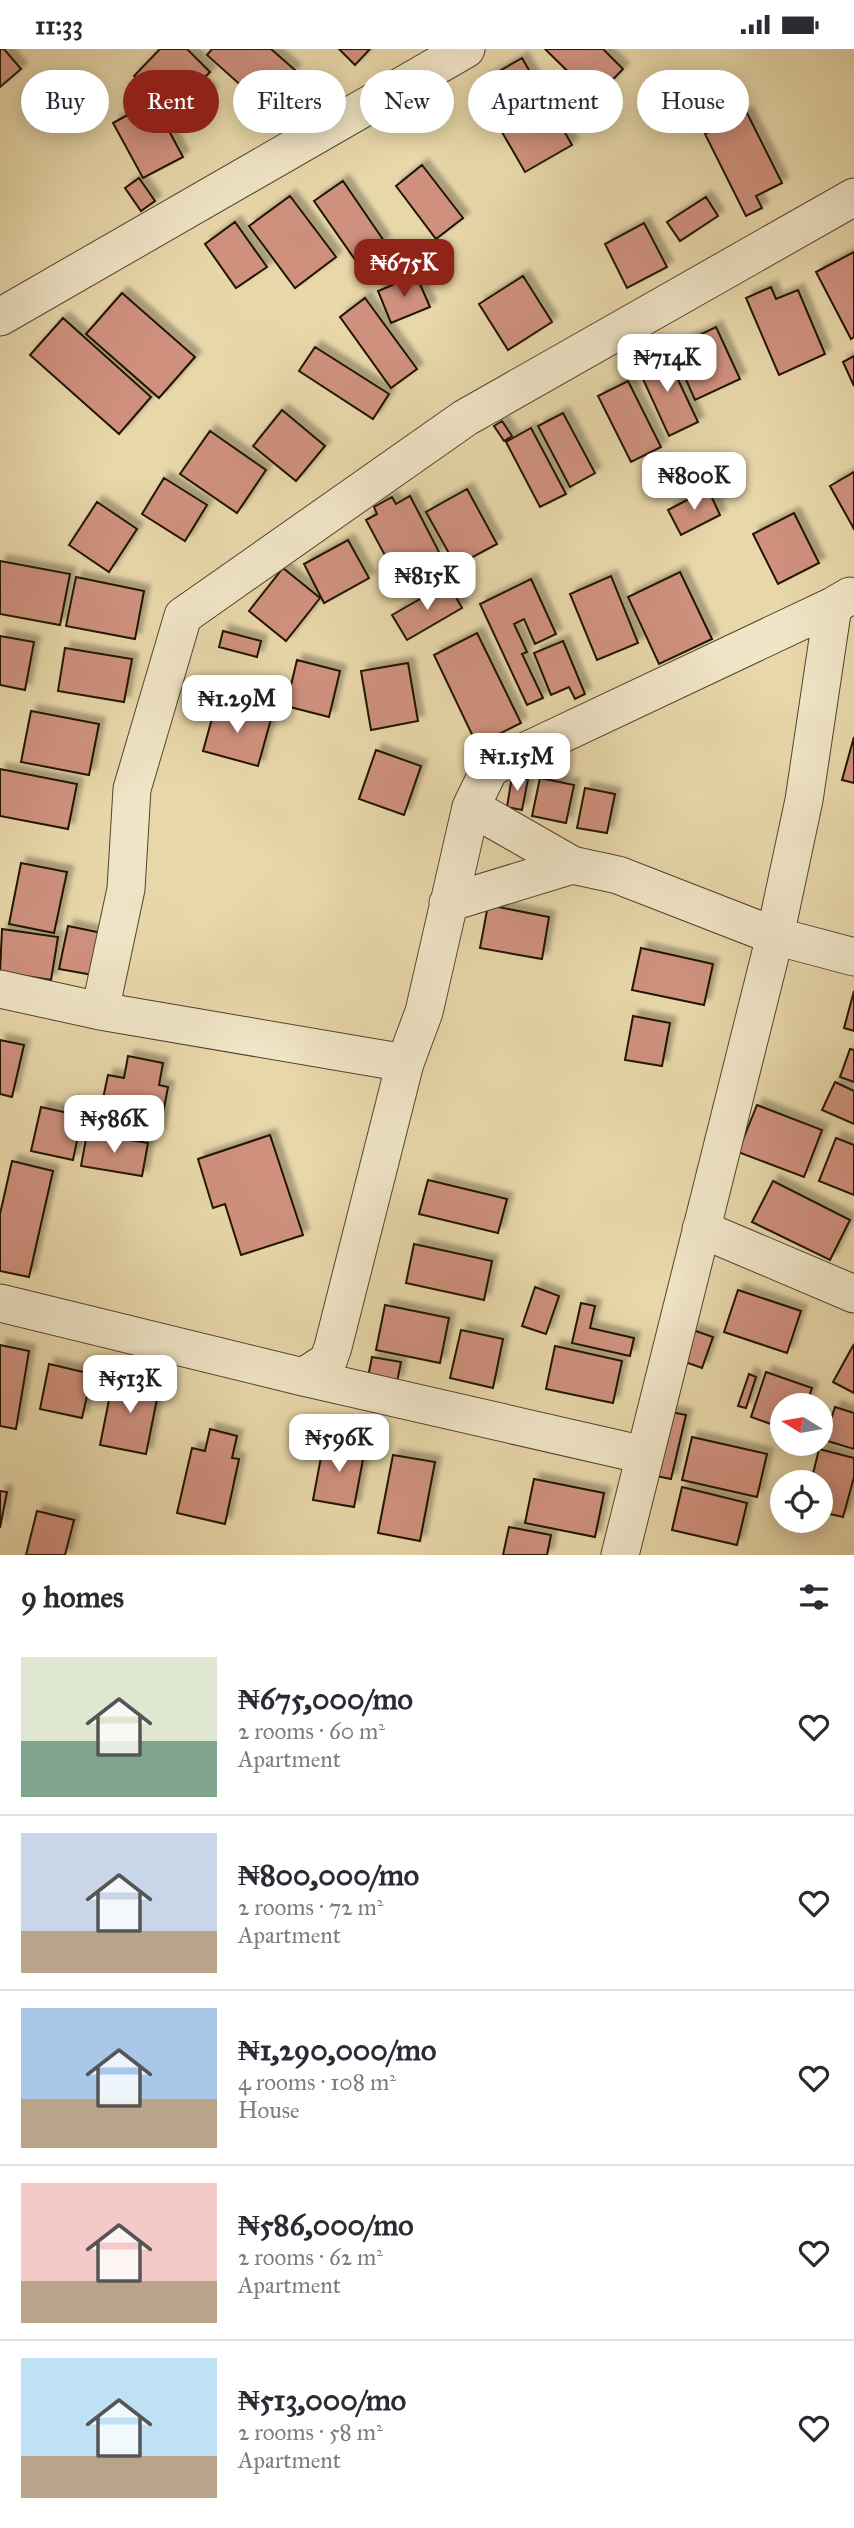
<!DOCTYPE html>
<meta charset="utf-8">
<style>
:root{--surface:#fff;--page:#f2f2f3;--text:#2b2b33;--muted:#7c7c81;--line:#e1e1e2;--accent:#8f2418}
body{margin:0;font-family:"IM FELL Great Primer",serif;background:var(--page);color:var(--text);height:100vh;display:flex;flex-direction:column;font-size:26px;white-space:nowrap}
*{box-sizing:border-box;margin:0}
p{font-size:23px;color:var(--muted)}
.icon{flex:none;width:38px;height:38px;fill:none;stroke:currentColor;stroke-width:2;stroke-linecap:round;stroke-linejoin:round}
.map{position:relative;height:1506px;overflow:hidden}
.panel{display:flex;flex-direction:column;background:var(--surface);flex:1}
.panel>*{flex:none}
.hud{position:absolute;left:21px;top:21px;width:812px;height:63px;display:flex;gap:14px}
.needle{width:46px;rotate:281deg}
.fabs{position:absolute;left:770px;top:1344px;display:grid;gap:14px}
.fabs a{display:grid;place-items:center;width:63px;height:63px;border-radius:50%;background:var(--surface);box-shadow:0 4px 18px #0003;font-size:35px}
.price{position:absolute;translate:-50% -60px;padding:0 16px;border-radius:14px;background:#fff;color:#222;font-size:23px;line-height:46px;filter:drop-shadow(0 2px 4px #0008)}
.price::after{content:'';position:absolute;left:50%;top:42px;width:21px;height:16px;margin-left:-10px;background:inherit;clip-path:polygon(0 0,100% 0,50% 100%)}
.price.selected{background:var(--accent);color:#fff}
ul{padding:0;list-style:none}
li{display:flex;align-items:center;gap:21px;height:175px;padding:0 21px}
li+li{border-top:2px solid var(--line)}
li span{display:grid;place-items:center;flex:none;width:196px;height:140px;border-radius:0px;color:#555}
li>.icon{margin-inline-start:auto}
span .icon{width:84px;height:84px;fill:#fffc;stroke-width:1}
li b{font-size:30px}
h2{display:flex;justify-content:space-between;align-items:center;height:84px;padding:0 21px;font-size:30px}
.pill{padding:0 24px;border-radius:32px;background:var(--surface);box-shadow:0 4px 18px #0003;font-size:24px;line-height:63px}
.pill.selected{background:var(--accent);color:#fff}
.status{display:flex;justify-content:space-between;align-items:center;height:49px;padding:0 35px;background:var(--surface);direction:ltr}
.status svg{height:19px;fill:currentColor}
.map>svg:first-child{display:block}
</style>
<div class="status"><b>11:33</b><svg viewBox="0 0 49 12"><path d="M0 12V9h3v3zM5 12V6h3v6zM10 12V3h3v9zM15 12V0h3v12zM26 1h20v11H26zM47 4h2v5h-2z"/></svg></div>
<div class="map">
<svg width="854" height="1506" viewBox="0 0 854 1506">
<defs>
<filter id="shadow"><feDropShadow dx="6" dy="-6" stdDeviation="2" flood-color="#0004"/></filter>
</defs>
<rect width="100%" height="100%" fill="#e8d7a9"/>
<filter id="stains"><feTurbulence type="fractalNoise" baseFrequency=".00286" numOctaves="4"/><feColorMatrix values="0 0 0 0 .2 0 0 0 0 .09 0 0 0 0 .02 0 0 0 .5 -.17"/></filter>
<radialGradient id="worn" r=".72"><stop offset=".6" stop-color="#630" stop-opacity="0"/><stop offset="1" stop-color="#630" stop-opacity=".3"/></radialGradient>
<path fill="#cf917e" stroke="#201406" stroke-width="2" filter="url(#shadow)" d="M 0,0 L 4,0 L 21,20 L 0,38 Z
M 160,0 L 187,0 L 210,23 L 200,33 L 211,44 L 190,66 L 177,53 L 169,61 L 134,27 Z
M 212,0 L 271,0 L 295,21 L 264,57 L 207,6 Z
M 339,0 L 370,0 L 355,16 Z
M 545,0 L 603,0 L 623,20 L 595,49 Z
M 522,9 L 572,96 L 525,123 L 475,36 Z
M 153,52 L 183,108 L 143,129 L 113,74 Z
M 747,64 L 782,134 L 756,147 L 762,159 L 746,167 L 705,85 Z
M 422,116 L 463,169 L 436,190 L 396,137 Z
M 139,129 L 155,152 L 141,162 L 125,139 Z
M 343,132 L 384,192 L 356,212 L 314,152 Z
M 290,147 L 336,208 L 295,239 L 249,177 Z
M 706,148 L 718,167 L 680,192 L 667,173 Z
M 235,173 L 267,218 L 236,239 L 205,195 Z
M 644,174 L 667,218 L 627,239 L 605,195 Z
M 854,203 L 854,288 L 851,290 L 816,223 Z
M 416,226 L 430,258 L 391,274 L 378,242 Z
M 523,227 L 552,273 L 508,301 L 479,255 Z
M 771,238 L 776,250 L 798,241 L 825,305 L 779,326 L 746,249 Z
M 122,244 L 195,308 L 159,349 L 86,285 Z
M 365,249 L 417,320 L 391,339 L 340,268 Z
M 63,269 L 151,348 L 119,385 L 30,306 Z
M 716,278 L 740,330 L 695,351 L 672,299 Z
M 315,298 L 389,345 L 373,370 L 299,322 Z
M 665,303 L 698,373 L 669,387 L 637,317 Z
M 854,307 L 854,337 L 843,313 Z
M 628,332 L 661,398 L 631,413 L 598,347 Z
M 282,361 L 325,397 L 296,432 L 253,397 Z
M 563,364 L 595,424 L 570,438 L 538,377 Z
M 502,372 L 512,387 L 504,392 L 494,377 Z
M 531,379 L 566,445 L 540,458 L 506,393 Z
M 210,382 L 266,421 L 237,464 L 180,425 Z
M 854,423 L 854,480 L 830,437 Z
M 164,429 L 207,456 L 185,492 L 142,465 Z
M 467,440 L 497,495 L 456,517 L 426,463 Z
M 708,440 L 720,466 L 681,486 L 668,461 Z
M 410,447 L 439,503 L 396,527 L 366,471 L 377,465 L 374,458 L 392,448 L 396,455 Z
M 97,453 L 137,480 L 109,523 L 69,496 Z
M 794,464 L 819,514 L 778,535 L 753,485 Z
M 348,491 L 369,529 L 324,554 L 304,515 Z
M 0,512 L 70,525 L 60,576 L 0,565 Z
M 283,519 L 320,549 L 286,592 L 249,562 Z
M 680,523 L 712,590 L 659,615 L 628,548 Z
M 611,527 L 638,594 L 597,611 L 570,545 Z
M 76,528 L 144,542 L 135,590 L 66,577 Z
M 531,530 L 556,585 L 535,595 L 524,570 L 514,575 L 527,603 L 522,605 L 543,649 L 527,656 L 480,555 Z
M 448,534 L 462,559 L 407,591 L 392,566 Z
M 223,582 L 261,592 L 257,608 L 219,598 Z
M 477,584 L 521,674 L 477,696 L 434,606 Z
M 0,587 L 34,593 L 25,641 L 0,636 Z
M 563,592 L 585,645 L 575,650 L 569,638 L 551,646 L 534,604 Z
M 65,599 L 132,610 L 124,653 L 58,642 Z
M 297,611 L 340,622 L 329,668 L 286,657 Z
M 408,614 L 418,672 L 371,681 L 361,622 Z
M 194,638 L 214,644 L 209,660 L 189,654 Z
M 216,655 L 271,670 L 258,717 L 203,702 Z
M 31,662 L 99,675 L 89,726 L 21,713 Z
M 854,688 L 854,734 L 842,731 Z
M 376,701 L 421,717 L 404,766 L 359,750 Z
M 0,720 L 77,735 L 68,780 L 0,767 Z
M 512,727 L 528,730 L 522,761 L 507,758 Z
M 540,729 L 574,736 L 566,774 L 532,767 Z
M 585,739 L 615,745 L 607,784 L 577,779 Z
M 21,814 L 67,823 L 54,884 L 9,875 Z
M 488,856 L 549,868 L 542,910 L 480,899 Z
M 68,877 L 102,884 L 93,926 L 59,920 Z
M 2,880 L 58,888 L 51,931 L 0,923 Z
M 641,899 L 713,915 L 704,956 L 632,941 Z
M 854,942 L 854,982 L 844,979 Z
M 633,967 L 670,974 L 662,1017 L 625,1011 Z
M 0,991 L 24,996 L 12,1048 L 0,1045 Z
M 850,1000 L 854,1001 L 854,1033 L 840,1028 Z
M 128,1007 L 163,1014 L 159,1036 L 168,1038 L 159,1086 L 141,1082 L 140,1089 L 107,1082 L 108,1075 L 98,1073 L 108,1026 L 124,1029 Z
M 835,1033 L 854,1042 L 854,1075 L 822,1061 Z
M 757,1056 L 822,1081 L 804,1128 L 738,1103 Z
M 41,1058 L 82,1067 L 73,1111 L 31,1102 Z
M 87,1084 L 148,1094 L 142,1127 L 81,1117 Z
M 270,1086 L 303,1186 L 241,1206 L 225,1155 L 213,1159 L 198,1110 Z
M 836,1089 L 854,1096 L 854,1146 L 819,1132 Z
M 12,1112 L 53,1122 L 29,1228 L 0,1222 L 0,1165 Z
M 428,1131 L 507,1150 L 498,1184 L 419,1165 Z
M 773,1132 L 850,1171 L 830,1211 L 752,1173 Z
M 414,1195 L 492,1212 L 484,1251 L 406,1234 Z
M 535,1238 L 559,1247 L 546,1285 L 522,1277 Z
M 738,1241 L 801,1262 L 787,1304 L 724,1283 Z
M 581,1254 L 595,1257 L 590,1279 L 634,1289 L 630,1307 L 572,1294 Z
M 385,1256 L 449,1269 L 440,1314 L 376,1301 Z
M 461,1281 L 503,1290 L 493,1339 L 450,1329 Z
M 693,1281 L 713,1288 L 702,1319 L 682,1312 Z
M 854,1295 L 854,1344 L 833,1333 Z
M 0,1296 L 29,1302 L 16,1380 L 0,1377 Z
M 555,1297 L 622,1312 L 613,1354 L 546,1340 Z
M 372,1308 L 401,1313 L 397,1333 L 368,1328 Z
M 49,1315 L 92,1325 L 82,1369 L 40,1360 Z
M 766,1323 L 812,1339 L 806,1356 L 782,1356 L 782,1379 L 751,1368 Z
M 749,1325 L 756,1328 L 746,1359 L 738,1357 Z
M 114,1326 L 160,1335 L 146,1405 L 100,1396 Z
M 835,1358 L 854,1364 L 854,1400 L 824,1391 Z
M 666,1362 L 686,1366 L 671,1430 L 651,1426 Z
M 210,1380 L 237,1387 L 232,1409 L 239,1410 L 225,1475 L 177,1464 L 192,1399 L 205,1402 Z
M 692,1388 L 767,1405 L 757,1448 L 682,1431 Z
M 324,1392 L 365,1400 L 354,1458 L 313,1451 Z
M 819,1400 L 854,1409 L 854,1428 L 843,1468 L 821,1463 L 821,1433 L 811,1433 Z
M 393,1406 L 435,1413 L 420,1492 L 378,1484 Z
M 534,1430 L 604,1444 L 595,1488 L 525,1474 Z
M 682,1438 L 747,1454 L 737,1496 L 672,1481 Z
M 0,1442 L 7,1443 L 0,1479 Z
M 37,1462 L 74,1471 L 65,1506 L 26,1506 Z
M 509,1478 L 551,1486 L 547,1506 L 503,1506 Z"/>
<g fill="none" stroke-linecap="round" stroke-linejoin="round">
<g stroke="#52452f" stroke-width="39">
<path id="minor" d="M 0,268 L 466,0
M 471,758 L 572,816 L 618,826 L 775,887 L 854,908
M 448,854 L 572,816
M 0,940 L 100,962 L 405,1014 L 424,963 L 471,758 L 490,719 L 833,557
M 100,962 L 126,840 L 132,740 L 183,567 L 465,369 L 854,148
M 701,1180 L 854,1245
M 0,1254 L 303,1328 L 328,1312 L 333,1298 L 405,1014
M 303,1328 L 644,1406
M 620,1506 L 775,887 L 804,751 L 833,557 L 850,547"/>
</g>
<use href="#minor" stroke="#f0e5c7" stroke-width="37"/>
</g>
<rect width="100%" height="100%" filter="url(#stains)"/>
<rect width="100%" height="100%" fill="url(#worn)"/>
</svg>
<div class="fabs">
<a><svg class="needle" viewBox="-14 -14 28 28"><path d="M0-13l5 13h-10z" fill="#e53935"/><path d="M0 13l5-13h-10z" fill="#7c7c81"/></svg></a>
<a><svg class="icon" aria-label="locate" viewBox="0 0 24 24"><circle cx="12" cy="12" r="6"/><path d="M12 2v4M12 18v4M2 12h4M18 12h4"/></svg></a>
</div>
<b class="price selected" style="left:404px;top:250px">₦675K</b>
<b class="price" style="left:667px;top:345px">₦714K</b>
<b class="price" style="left:694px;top:463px">₦800K</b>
<b class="price" style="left:427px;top:563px">₦815K</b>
<b class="price" style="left:237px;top:686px">₦1.29M</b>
<b class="price" style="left:517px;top:744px">₦1.15M</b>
<b class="price" style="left:114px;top:1106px">₦586K</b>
<b class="price" style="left:130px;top:1366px">₦513K</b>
<b class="price" style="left:339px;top:1425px">₦596K</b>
<div class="hud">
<a class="pill">Buy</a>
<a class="pill selected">Rent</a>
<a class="pill">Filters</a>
<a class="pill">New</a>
<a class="pill">Apartment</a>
<a class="pill">House</a>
</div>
</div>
<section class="panel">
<h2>9 homes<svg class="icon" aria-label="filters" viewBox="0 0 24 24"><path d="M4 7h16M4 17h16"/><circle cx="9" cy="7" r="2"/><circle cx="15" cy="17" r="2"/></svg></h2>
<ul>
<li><span style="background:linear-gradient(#dfe7d0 60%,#7fa58c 0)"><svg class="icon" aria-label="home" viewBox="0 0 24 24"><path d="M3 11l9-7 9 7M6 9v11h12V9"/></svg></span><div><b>₦675,000/mo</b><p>2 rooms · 60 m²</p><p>Apartment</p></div><svg class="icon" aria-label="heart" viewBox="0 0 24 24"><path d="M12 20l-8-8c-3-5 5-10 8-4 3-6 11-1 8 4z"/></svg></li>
<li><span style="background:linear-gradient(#c9d6e8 70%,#b9a48a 0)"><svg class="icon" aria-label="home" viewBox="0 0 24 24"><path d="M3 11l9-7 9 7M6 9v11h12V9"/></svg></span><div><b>₦800,000/mo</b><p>2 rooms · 72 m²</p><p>Apartment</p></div><svg class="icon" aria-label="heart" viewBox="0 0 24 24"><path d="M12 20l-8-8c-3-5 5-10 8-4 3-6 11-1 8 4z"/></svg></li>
<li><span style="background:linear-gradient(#a9c7e8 65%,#b9a48a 0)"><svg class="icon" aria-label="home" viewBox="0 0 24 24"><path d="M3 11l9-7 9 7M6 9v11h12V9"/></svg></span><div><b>₦1,290,000/mo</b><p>4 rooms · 108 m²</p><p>House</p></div><svg class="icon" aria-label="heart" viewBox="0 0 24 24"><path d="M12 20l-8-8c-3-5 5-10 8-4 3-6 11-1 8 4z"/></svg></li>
<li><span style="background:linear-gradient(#f6c9c9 70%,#b9a48a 0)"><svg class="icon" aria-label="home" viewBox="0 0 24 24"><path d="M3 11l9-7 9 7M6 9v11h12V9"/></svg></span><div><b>₦586,000/mo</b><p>2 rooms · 62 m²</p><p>Apartment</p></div><svg class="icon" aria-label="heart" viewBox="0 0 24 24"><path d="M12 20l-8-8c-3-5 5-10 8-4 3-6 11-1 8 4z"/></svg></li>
<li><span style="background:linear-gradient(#bfe0f5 70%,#b9a48a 0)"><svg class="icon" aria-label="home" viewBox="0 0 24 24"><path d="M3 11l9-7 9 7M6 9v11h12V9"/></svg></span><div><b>₦513,000/mo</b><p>2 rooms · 58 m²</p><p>Apartment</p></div><svg class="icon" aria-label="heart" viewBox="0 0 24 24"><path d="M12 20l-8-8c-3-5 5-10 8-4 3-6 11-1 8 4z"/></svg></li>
</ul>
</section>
